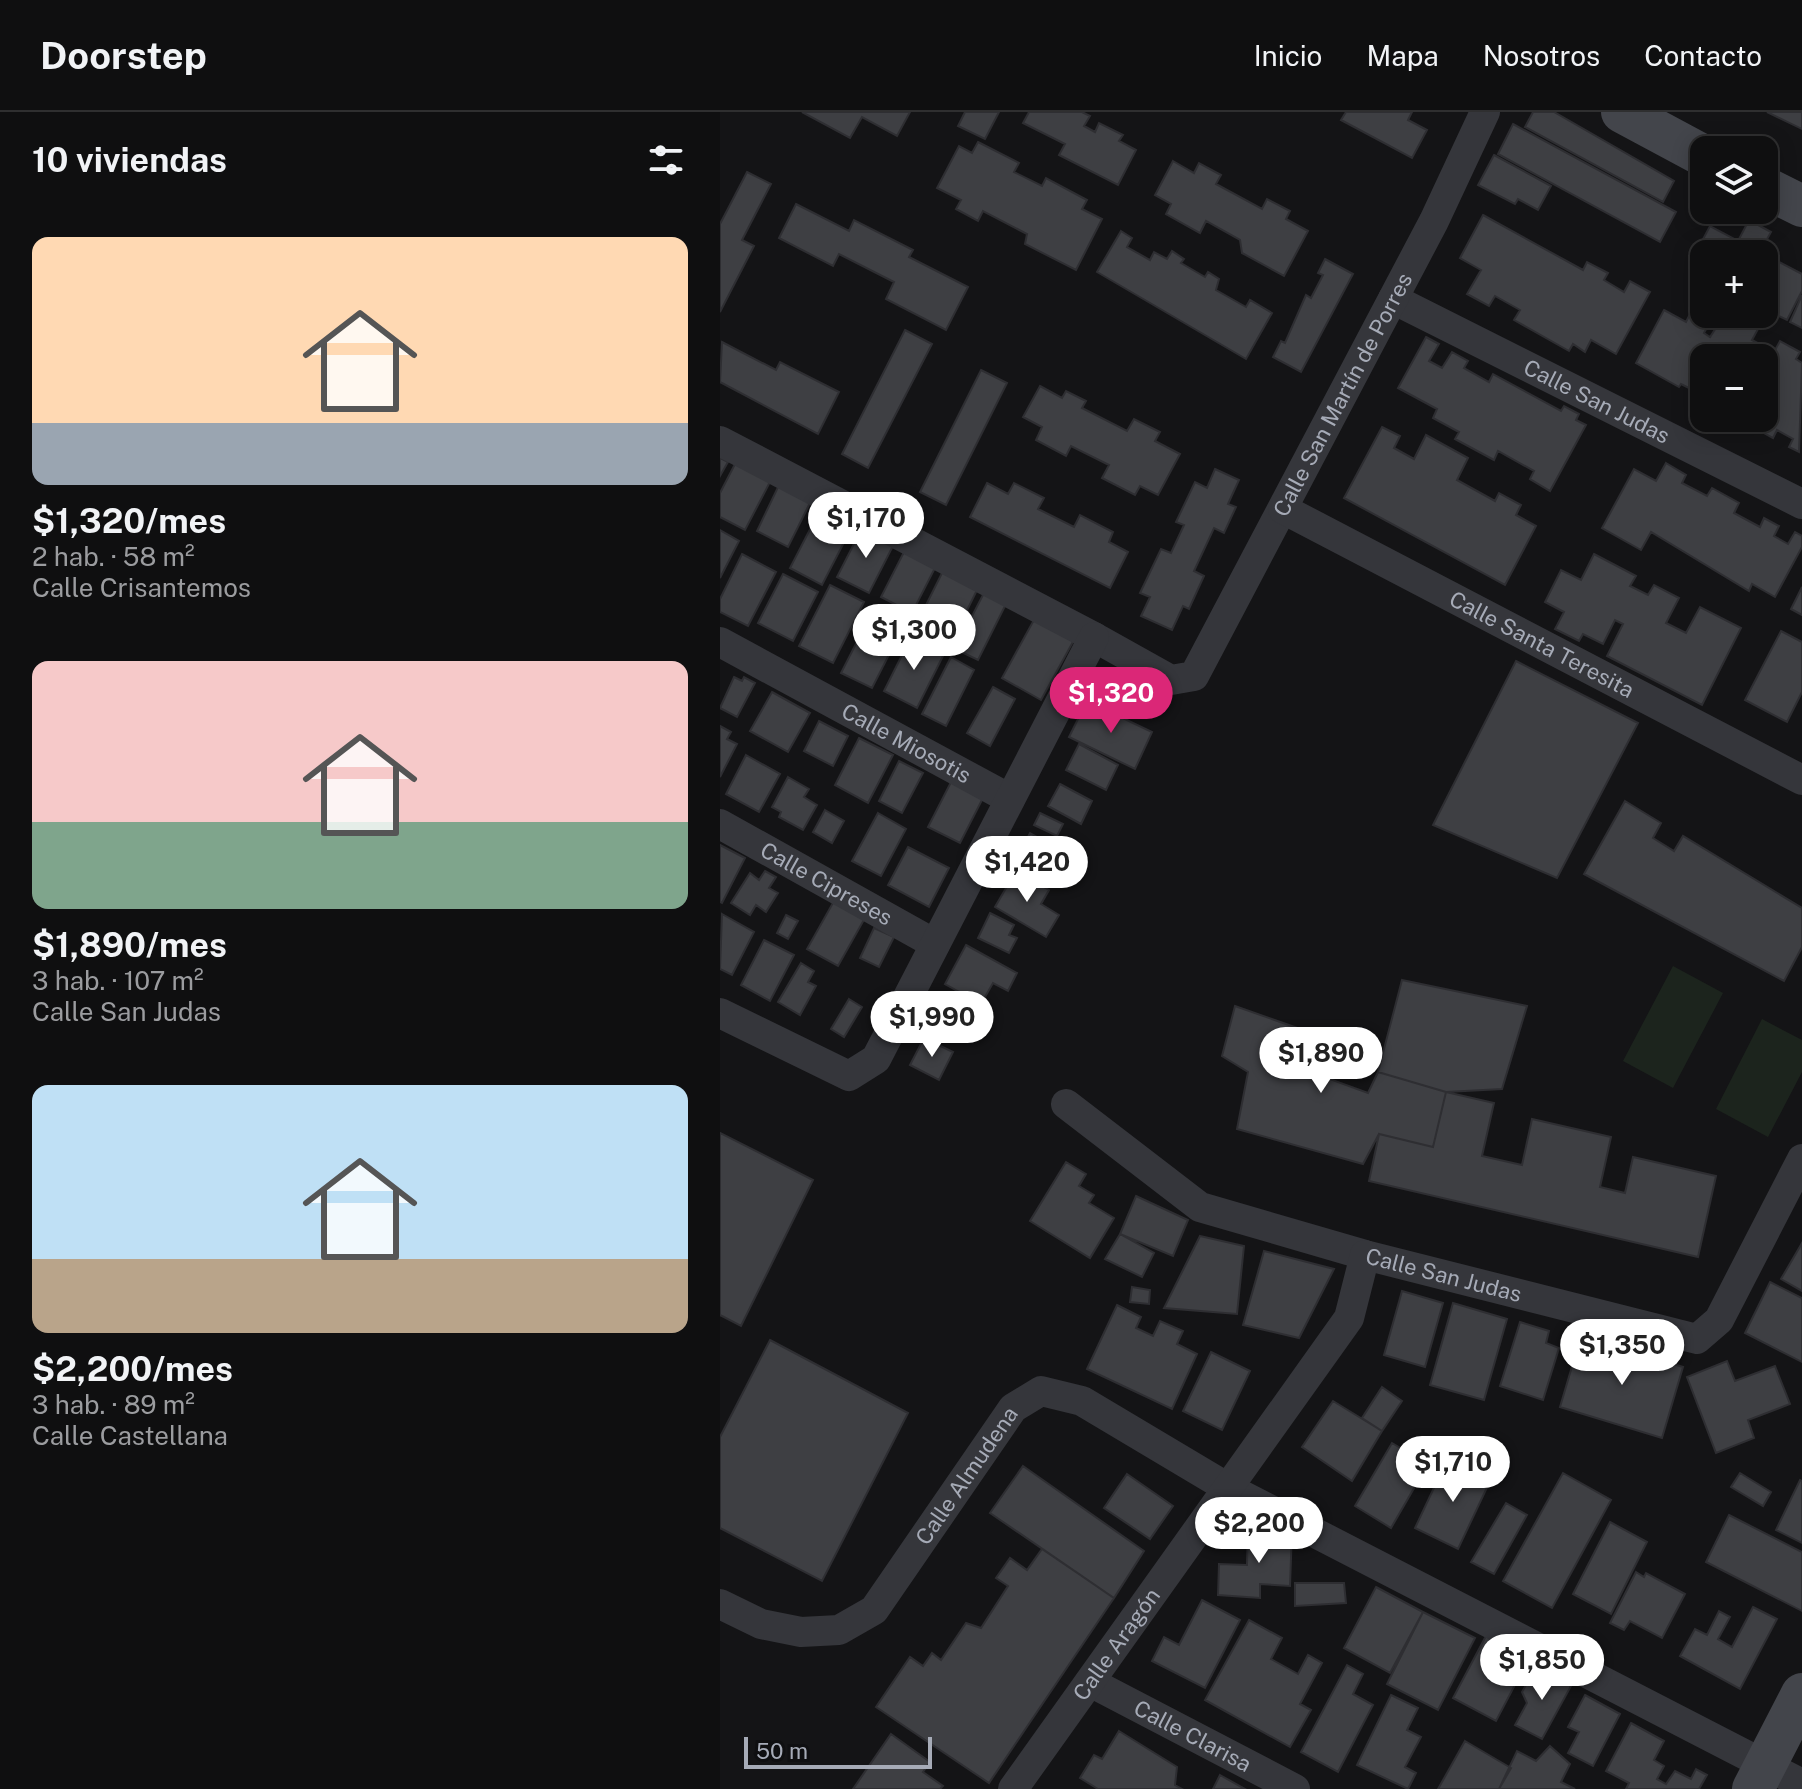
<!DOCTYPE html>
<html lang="es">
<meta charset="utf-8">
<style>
:root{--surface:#0f0f10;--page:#181819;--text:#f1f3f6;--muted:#9b9c9f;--line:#2f2f30;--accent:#db2777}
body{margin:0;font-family:"Public Sans",sans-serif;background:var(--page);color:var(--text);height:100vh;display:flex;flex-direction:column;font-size:30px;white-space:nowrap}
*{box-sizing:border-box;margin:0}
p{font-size:26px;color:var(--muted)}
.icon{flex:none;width:44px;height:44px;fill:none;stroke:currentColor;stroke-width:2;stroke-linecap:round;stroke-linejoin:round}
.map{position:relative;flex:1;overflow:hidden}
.details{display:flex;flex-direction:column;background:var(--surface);width:720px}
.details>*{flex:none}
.fabs{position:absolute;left:970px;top:24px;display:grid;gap:16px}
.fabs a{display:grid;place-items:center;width:88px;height:88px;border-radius:16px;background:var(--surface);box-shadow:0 4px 20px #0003,0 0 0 2px var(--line);font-size:40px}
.scale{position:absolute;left:24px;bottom:20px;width:188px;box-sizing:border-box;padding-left:8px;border:4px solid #a6abb7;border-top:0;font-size:22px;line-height:28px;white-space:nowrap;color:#a6abb7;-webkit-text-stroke:6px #0f0f11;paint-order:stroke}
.price{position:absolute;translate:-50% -68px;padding:0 18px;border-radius:28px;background:#fff;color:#222;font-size:26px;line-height:52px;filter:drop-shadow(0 2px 4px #0008)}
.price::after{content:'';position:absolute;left:50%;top:48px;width:24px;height:18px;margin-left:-12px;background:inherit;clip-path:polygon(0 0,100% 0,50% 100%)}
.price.current{background:var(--accent);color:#fff}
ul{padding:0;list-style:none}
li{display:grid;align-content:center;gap:16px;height:424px;padding:0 32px}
li span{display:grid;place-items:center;height:248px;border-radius:16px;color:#555}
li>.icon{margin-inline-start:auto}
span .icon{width:144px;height:144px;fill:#fffc;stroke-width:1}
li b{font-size:34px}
h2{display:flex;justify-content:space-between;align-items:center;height:96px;padding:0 32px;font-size:34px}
header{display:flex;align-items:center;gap:48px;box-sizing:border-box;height:112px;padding:0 40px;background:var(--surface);border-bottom:2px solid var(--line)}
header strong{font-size:38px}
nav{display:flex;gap:44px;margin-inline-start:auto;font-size:28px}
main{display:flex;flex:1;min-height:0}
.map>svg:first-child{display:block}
</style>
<header>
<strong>Doorstep</strong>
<nav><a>Inicio</a><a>Mapa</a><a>Nosotros</a><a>Contacto</a></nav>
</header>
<main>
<section class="details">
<h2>10 viviendas<svg class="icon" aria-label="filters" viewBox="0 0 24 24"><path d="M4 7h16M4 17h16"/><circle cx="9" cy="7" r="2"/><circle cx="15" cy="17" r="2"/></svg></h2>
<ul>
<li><span style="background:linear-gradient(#ffd9b3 75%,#9aa5b1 0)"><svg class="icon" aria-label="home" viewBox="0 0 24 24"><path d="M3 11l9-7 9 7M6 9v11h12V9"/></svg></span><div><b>$1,320/mes</b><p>2 hab. · 58 m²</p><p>Calle Crisantemos</p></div></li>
<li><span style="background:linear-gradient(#f6c9c9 65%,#7fa58c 0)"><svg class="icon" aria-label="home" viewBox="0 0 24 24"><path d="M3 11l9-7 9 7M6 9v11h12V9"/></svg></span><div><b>$1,890/mes</b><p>3 hab. · 107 m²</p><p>Calle San Judas</p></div></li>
<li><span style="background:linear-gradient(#bfe0f5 70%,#b9a48a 0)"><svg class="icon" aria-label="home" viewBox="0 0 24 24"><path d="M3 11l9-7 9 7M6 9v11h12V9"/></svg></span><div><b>$2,200/mes</b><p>3 hab. · 89 m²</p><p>Calle Castellana</p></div></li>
</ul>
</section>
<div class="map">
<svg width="1082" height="1677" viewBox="0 0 1082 1677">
<rect width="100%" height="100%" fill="#141416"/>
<path fill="#1c241d" d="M 953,854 L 1003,881 L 953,976 L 903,949 Z
M 1042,907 L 1082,928 L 1082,960 L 1048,1025 L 996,997 Z"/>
<path fill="#3e3f43" stroke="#2e2e32" stroke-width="2" d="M 82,0 L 190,0 L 177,24 L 142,5 L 130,26 Z
M 245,0 L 279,0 L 265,27 L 238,14 Z
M 309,0 L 362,0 L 370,4 L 364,14 L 375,20 L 379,11 L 403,23 L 399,29 L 416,38 L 398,73 L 339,43 L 345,32 L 303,11 Z
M 626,0 L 692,0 L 688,8 L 707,18 L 692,46 L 621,8 Z
M 813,0 L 834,0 L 954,69 L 943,90 L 805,15 Z
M 1047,0 L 1082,0 L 1082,17 Z
M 793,12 L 956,100 L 940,130 L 778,42 Z
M 258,30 L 299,51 L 294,60 L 322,74 L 326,66 L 367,88 L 362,97 L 382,107 L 356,158 L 305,132 L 307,122 L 263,99 L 258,109 L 236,97 L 241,88 L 217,76 L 239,34 L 252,41 Z
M 774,43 L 831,74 L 818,98 L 798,87 L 795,92 L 758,73 Z
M 453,49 L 474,61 L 479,51 L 501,63 L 496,72 L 542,97 L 547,87 L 570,99 L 566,107 L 588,119 L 564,164 L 522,141 L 520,128 L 486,109 L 480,121 L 446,102 L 451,92 L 435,83 Z
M 27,60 L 51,72 L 22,128 L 34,134 L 0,200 L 0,112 Z
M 76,92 L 129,119 L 134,108 L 193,138 L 189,145 L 248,175 L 226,218 L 166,187 L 174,170 L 119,142 L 113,154 L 59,126 Z
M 763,103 L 863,158 L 867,150 L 888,161 L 884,168 L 904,180 L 910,169 L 930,180 L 896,242 L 871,228 L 865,240 L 853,232 L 849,239 L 794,208 L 800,198 L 775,184 L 769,194 L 747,182 L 761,158 L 740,146 Z
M 1029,108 L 1051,120 L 1040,140 L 1043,142 L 984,142 L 984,152 L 973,146 L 990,114 L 1018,129 Z
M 401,119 L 412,126 L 407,135 L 430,148 L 434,140 L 447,147 L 452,139 L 464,147 L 461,151 L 485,165 L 488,160 L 499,167 L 496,178 L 526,195 L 530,188 L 552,201 L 526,247 L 377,160 Z
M 1044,142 L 1082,162 L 1082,179 L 1067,208 L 1044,197 Z
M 605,147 L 633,162 L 581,260 L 553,245 L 561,229 L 565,231 L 586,183 L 591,186 L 603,163 L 598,161 Z
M 1082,183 L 1082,216 L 1070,210 Z
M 944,198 L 966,210 L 971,200 L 990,210 L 984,221 L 990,225 L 1005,202 L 1038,217 L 1032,228 L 1054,240 L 1060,229 L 1080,240 L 1076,247 L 1082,251 L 1079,340 L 1069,335 L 1073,327 L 1057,318 L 1053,326 L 1026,311 L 1029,306 L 1044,306 L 1044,246 L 984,246 L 981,282 L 961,272 L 959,275 L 916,251 Z
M 185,218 L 212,232 L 148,356 L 122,342 Z
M 706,225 L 719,232 L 709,249 L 722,256 L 732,240 L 748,249 L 744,256 L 769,270 L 773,262 L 841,299 L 844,294 L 859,302 L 856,308 L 866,313 L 830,379 L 810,367 L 814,359 L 778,339 L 774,348 L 735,327 L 739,320 L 713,306 L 717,297 L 678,276 Z
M 2,230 L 56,258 L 60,250 L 119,280 L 98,322 L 0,270 Z
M 261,258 L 287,271 L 226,393 L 200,380 Z
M 320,274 L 342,286 L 346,279 L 366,289 L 362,296 L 407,319 L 414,307 L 440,320 L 435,329 L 460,342 L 438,383 L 420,374 L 415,383 L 382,366 L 389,353 L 351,334 L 346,344 L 316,328 L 322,315 L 303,305 Z
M 662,315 L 680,324 L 674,336 L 694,347 L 706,323 L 748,346 L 737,368 L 775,389 L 779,381 L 801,393 L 796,403 L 816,414 L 785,473 L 624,386 Z
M 0,346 L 8,350 L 0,364 Z
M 16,350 L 51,368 L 25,418 L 0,405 L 0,381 Z
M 946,351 L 966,363 L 962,371 L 987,384 L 992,376 L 1019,391 L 1014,401 L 1040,415 L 1044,406 L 1059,414 L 1054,424 L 1068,432 L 1075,420 L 1082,424 L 1082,435 L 1055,485 L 1032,472 L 1029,479 L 931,420 L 921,438 L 882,416 L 914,357 L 936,369 Z
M 495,357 L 519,368 L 508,392 L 516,395 L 504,421 L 494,416 L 474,459 L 484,464 L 469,497 L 463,494 L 452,518 L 421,504 L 430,485 L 420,481 L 441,437 L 451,441 L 464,413 L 456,410 L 475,370 L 487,376 Z
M 267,371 L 288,382 L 294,371 L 324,386 L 318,397 L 354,415 L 360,403 L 393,420 L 389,430 L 408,440 L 390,476 L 250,405 Z
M 59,373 L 91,389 L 68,435 L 37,419 Z
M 101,396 L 133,413 L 102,473 L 70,456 Z
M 143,414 L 175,430 L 149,481 L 117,465 Z
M 0,418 L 19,429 L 0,466 Z
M 186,436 L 217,452 L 192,501 L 161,485 Z
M 22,442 L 56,460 L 28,514 L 0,500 L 0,487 Z
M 874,442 L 916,464 L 910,474 L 928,483 L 934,473 L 959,486 L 946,511 L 966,521 L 980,495 L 1021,516 L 982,593 L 887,544 L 903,512 L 895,508 L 883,532 L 863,522 L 859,529 L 835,517 L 844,500 L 825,490 L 841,458 L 861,468 Z
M 224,457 L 259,474 L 232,529 L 197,511 Z
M 63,462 L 98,480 L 73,529 L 38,511 Z
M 110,473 L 144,490 L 113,551 L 79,534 Z
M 1082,475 L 1082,503 L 1071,497 Z
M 266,477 L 288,488 L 258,548 L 235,537 Z
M 315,506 L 354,528 L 321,588 L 282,566 Z
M 145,514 L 176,529 L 152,576 L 121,561 Z
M 1061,519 L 1082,530 L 1082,580 L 1067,610 L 1025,588 Z
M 192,523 L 225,540 L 197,596 L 164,579 Z
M 231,545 L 254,558 L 226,614 L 202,602 Z
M 796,549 L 918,611 L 837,766 L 713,713 Z
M 401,556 L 438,573 L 428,595 L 391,577 Z
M 14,565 L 22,569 L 24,565 L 35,571 L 17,605 L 0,596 Z
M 273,575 L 295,587 L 270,634 L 247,621 Z
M 52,580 L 90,601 L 68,640 L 30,619 Z
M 367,589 L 432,620 L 415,657 L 349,625 Z
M 99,609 L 128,624 L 113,654 L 84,639 Z
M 0,614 L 11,620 L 7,627 L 17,632 L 0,665 Z
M 139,626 L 173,643 L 148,691 L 115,673 Z
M 359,632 L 398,653 L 386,678 L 346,658 Z
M 26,643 L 60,662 L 39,700 L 6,682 Z
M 179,649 L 203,661 L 182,701 L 159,689 Z
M 68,665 L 89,677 L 84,685 L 97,693 L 83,718 L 59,705 L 61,700 L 52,695 Z
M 231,670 L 263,686 L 240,731 L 208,715 Z
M 340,672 L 372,689 L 361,712 L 328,694 Z
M 905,689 L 941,711 L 933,726 L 954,739 L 963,724 L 1082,796 L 1082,835 L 1064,869 L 864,762 Z
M 105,698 L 124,709 L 112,731 L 93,720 Z
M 158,701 L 186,717 L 161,764 L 132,749 Z
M 320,701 L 343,712 L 337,724 L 314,713 Z
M 310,721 L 349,743 L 335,769 L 296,747 Z
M 0,733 L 25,746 L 2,791 L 0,790 Z
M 188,735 L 229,756 L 209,795 L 168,773 Z
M 45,759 L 56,765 L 49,776 L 58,781 L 46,800 L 36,793 L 30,803 L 11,791 L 30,761 L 39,768 Z
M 296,759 L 329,778 L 321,792 L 339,803 L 326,825 L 275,795 Z
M 114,789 L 145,806 L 118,854 L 87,837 Z
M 270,801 L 294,813 L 289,823 L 297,826 L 289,841 L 258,826 Z
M 2,802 L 34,820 L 12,863 L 0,857 Z
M 66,803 L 78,809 L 68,827 L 57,821 Z
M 154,816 L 174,825 L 159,855 L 140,846 Z
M 44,828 L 74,843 L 50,889 L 21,873 Z
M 246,833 L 297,861 L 288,879 L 273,871 L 261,892 L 225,872 Z
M 81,851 L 94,859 L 88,870 L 96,874 L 80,903 L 58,890 Z
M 682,868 L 807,894 L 782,977 L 726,980 L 658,960 Z
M 224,883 L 257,898 L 245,925 L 212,910 Z
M 129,887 L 142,895 L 124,925 L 111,917 Z
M 515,894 L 603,925 L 593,961 L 648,981 L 658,960 L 726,980 L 713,1035 L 659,1022 L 643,1052 L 517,1017 L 528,960 L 502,944 Z
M 204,926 L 233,940 L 219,968 L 190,953 Z
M 726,980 L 774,991 L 762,1044 L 802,1053 L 812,1007 L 891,1025 L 880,1075 L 905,1081 L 913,1045 L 996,1064 L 978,1145 L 649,1069 L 659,1022 L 713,1035 Z
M 0,1021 L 93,1068 L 21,1214 L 0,1203 Z
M 346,1050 L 366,1062 L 359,1074 L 374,1083 L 369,1091 L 394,1106 L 370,1146 L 310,1109 Z
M 416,1084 L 468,1108 L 453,1144 L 400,1122 Z
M 400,1122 L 434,1141 L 422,1165 L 385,1147 Z
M 480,1124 L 524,1134 L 517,1202 L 444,1196 Z
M 1082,1131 L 1082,1179 L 1061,1167 Z
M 544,1139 L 614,1157 L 579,1226 L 523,1213 Z
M 1050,1170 L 1082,1186 L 1082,1250 L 1025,1221 Z
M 412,1175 L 430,1178 L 429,1192 L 410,1190 Z
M 682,1179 L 723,1191 L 705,1255 L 664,1243 Z
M 733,1191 L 787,1207 L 764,1288 L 710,1273 Z
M 397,1193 L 421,1205 L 416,1216 L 433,1224 L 440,1209 L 463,1219 L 457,1232 L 477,1242 L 452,1297 L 367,1257 Z
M 800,1210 L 829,1219 L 826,1231 L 839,1236 L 823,1288 L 780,1274 Z
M 861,1224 L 963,1255 L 942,1326 L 840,1295 Z
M 50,1228 L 188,1301 L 102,1469 L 0,1416 L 0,1325 Z
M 491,1240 L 530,1259 L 502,1318 L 463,1299 Z
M 1007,1249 L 1015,1269 L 1055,1254 L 1070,1292 L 1028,1308 L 1034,1326 L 996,1341 L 967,1265 Z
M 662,1275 L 682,1289 L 662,1319 L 642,1306 Z
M 613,1289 L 662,1319 L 632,1369 L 582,1335 Z
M 672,1331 L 708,1352 L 671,1416 L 635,1394 Z
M 728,1346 L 771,1367 L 738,1437 L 695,1416 Z
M 303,1354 L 424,1439 L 394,1486 L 270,1401 Z
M 843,1361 L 891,1388 L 832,1496 L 783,1469 Z
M 1020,1361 L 1051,1380 L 1043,1394 L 1011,1375 Z
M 407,1362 L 453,1394 L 430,1427 L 384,1396 Z
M 1080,1368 L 1082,1369 L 1082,1431 L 1056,1418 Z
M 786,1391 L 807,1403 L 774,1462 L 751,1450 Z
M 1009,1403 L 1082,1440 L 1082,1499 L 986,1450 Z
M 890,1410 L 927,1430 L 891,1502 L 853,1482 Z
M 528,1417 L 572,1418 L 570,1474 L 540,1472 L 540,1486 L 498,1483 L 499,1452 L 527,1453 Z
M 322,1437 L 394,1486 L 269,1671 L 156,1595 L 190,1545 L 203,1554 L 212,1541 L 221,1548 L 246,1511 L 261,1516 L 288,1474 L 276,1466 L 290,1446 L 307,1458 Z
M 916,1460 L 924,1465 L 926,1461 L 965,1482 L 942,1526 L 910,1509 L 904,1518 L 890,1511 Z
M 575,1471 L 624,1471 L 626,1491 L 575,1494 Z
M 656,1475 L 703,1500 L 670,1561 L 624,1536 Z
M 482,1488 L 520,1508 L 485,1576 L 432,1549 L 444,1525 L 459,1533 Z
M 1033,1495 L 1057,1507 L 1020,1577 L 960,1544 L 975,1517 L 987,1523 L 999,1499 L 1010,1505 L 998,1527 L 1012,1535 Z
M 703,1500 L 755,1526 L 718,1598 L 667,1572 Z
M 529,1508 L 562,1526 L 551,1547 L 578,1562 L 588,1543 L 602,1551 L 580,1592 L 591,1598 L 570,1635 L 485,1588 Z
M 766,1524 L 808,1548 L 776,1609 L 733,1586 Z
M 627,1553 L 643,1562 L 633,1582 L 653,1593 L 618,1660 L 581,1640 Z
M 816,1555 L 851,1574 L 822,1627 L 795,1613 L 807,1591 L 802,1580 Z
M 671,1583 L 698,1596 L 687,1618 L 701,1625 L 685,1655 L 696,1661 L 688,1677 L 637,1653 Z
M 865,1583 L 900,1602 L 873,1654 L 848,1641 L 859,1620 L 848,1615 Z
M 911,1611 L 944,1629 L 934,1648 L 944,1654 L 937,1667 L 946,1672 L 955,1659 L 971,1667 L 976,1657 L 987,1663 L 979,1677 L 906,1677 L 909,1671 L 886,1659 Z
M 399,1619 L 457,1655 L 455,1673 L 462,1677 L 378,1677 L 360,1666 L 374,1643 L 382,1647 Z
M 171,1622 L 210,1650 L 203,1660 L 223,1674 L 220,1677 L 133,1677 Z
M 745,1629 L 791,1656 L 779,1677 L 718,1677 Z
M 830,1634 L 850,1652 L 841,1670 L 855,1677 L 779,1677 L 797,1639 L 816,1649 Z
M 500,1663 L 525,1677 L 493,1677 Z"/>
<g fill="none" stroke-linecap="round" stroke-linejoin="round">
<g stroke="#35363b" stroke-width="30">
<path id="s1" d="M 673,187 L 1082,392"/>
<path id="s2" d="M 0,329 L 374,525 L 451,568 L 474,564 L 714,109 L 765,0"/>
<path id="s3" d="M 563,397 L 1082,668"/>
<path id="s4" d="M 0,530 L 290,687"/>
<path id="s5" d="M 0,712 L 215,832"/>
<path d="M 0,901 L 129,964 L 156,947 L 374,525"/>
<path id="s6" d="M 346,992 L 480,1095 L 645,1143 L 977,1227 L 999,1208 L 1082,1047"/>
<path id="s7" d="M 0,1492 L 41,1512 L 81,1520 L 119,1518 L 154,1498 L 293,1296 L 321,1279 L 362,1289 L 508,1376 L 1082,1672"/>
<path id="s8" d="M 370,1570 L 575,1677"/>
<path id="s9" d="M 293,1677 L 629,1206 L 645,1143"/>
</g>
<path stroke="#43454b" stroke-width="42" d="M 902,0 L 984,44
M 1044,75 L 1082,94
M 1033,1677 L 1082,1582"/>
</g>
<g text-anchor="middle" stroke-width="8" stroke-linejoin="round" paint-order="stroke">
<g font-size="22" fill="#a6abb7" stroke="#0f0f11">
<text dy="8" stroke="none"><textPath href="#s2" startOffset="852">Calle San Martín de Porres</textPath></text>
<text dy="8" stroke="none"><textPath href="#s1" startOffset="228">Calle San Judas</textPath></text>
<text dy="8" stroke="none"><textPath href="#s3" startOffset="292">Calle Santa Teresita</textPath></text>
<text dy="8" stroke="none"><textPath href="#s4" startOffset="212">Calle Miosotis</textPath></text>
<text dy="8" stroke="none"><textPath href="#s5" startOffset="122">Calle Cipreses</textPath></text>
<text dy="8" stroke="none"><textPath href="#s6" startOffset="422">Calle San Judas</textPath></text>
<text dy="8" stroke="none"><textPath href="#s7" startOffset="328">Calle Almudena</textPath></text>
<text dy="8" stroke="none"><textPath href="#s9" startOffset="178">Calle Aragón</textPath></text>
<text dy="8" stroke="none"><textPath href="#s8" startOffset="116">Calle Clarisa</textPath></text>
</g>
</g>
</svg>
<div class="fabs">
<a><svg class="icon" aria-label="layers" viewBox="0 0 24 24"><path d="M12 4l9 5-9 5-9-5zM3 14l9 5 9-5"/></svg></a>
<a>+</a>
<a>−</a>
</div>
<div class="scale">50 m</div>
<b class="price" style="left:146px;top:448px">$1,170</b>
<b class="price" style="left:194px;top:560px">$1,300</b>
<b class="price current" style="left:391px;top:623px">$1,320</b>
<b class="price" style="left:307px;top:792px">$1,420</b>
<b class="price" style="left:212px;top:947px">$1,990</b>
<b class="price" style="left:601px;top:983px">$1,890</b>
<b class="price" style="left:902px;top:1275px">$1,350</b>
<b class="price" style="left:733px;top:1392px">$1,710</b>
<b class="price" style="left:539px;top:1453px">$2,200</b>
<b class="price" style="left:822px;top:1590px">$1,850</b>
</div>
</main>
